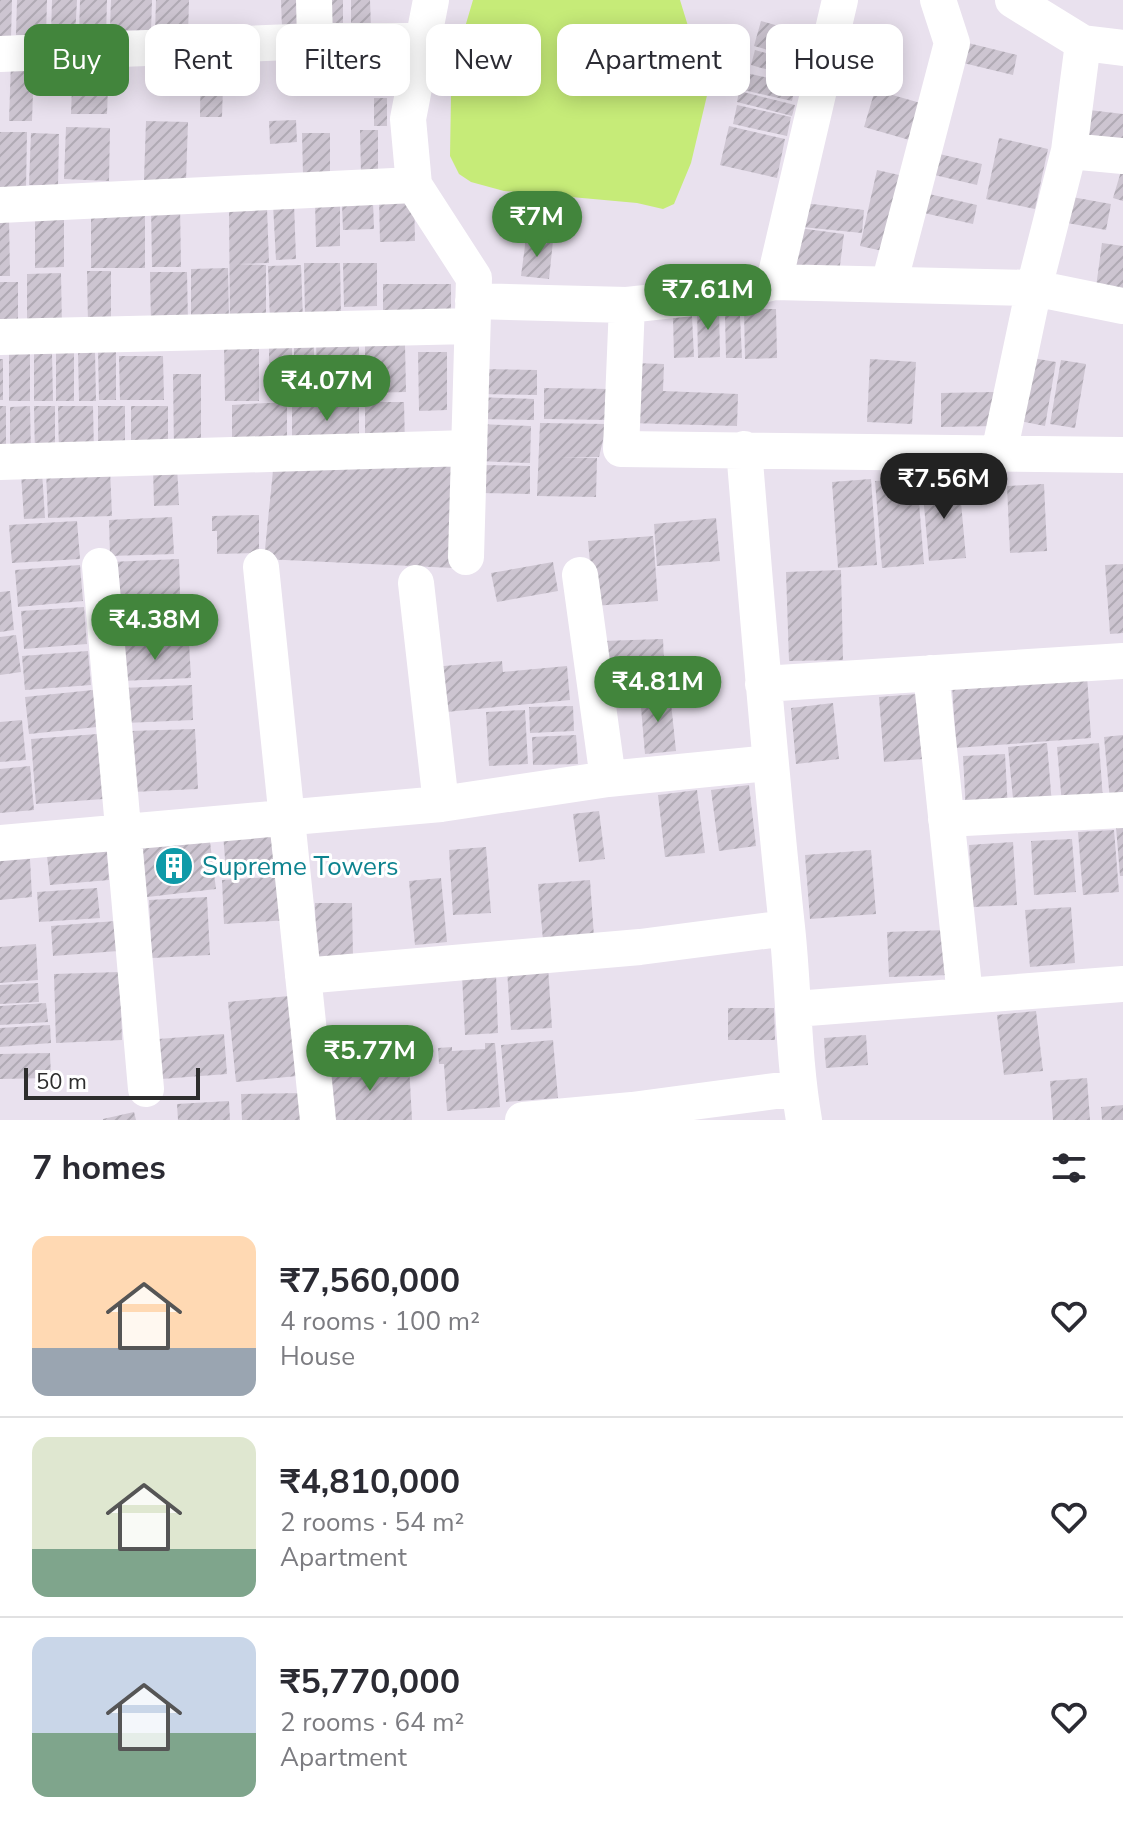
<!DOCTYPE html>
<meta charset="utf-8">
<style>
:root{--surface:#fff;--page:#f7f7f7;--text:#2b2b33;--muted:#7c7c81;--line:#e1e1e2;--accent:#42853c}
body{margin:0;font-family:"Nunito Sans",sans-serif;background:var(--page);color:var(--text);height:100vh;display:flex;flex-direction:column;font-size:30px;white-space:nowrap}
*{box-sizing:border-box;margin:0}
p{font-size:26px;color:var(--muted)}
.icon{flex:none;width:44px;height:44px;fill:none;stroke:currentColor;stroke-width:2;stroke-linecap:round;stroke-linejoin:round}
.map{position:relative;height:1120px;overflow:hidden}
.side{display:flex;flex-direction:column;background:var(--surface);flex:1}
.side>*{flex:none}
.banner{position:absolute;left:24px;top:24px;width:1076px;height:72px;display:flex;gap:16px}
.scale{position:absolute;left:24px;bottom:20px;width:176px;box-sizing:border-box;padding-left:8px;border:4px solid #2d2d2d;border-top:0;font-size:22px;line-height:28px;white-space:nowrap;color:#2d2d2d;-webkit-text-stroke:6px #fff;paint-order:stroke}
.price{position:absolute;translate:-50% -68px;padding:0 18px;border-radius:28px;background:var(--accent);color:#fff;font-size:26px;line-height:52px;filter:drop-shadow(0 2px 4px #0008)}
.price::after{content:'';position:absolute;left:50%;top:48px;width:24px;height:18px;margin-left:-12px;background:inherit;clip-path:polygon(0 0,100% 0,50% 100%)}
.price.on{background:#222;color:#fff}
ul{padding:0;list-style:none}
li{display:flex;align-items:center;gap:24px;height:200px;padding:0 32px}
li+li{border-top:2px solid var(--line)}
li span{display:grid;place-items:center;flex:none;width:224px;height:160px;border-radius:16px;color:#555}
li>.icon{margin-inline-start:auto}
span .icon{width:96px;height:96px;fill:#fffc;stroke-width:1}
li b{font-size:34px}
h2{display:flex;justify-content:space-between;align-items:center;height:96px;padding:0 32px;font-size:34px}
.tag{padding:0 28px;border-radius:16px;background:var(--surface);box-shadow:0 4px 20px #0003;font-size:28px;line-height:72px}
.tag.on{background:var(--accent);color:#fff}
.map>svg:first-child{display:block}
</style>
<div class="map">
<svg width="1123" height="1120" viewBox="0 0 1123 1120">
<defs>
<pattern id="building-hatch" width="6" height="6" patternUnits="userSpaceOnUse" patternTransform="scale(2)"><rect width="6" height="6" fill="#cdc5d1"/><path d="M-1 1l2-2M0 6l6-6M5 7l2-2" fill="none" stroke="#b0aab4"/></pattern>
</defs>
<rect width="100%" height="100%" fill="#e9e1ee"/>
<path fill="#c6eb78" d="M 473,0 L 680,0 L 688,26 L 704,60 L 709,87 L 691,163 L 674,204 L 663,209 L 637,203 L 504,191 L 471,182 L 459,174 L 450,156 L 451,96 L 458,51 Z"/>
<path fill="url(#building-hatch)" d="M 0,0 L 12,0 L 11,38 L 0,38 Z
M 17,0 L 47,0 L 46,36 L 16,35 Z
M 52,0 L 77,0 L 75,36 L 51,35 Z
M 80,0 L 107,0 L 106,37 L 79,36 Z
M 111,0 L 152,0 L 151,31 L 110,30 Z
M 156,0 L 189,0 L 188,35 L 155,34 Z
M 281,0 L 310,0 L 310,29 L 282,29 Z
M 319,0 L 343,0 L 343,33 L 319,33 Z
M 351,0 L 370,0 L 371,29 L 351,29 Z
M 761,21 L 814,36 L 807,61 L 754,46 Z
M 960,41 L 1017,55 L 1013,75 L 955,61 Z
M 352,50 L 380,50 L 380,88 L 346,88 L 346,65 L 352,64 Z
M 384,50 L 403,50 L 403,86 L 384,86 Z
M 755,50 L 805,64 L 801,79 L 751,65 Z
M 201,54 L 224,55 L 222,117 L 200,117 Z
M 73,60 L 109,61 L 107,114 L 71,114 Z
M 11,62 L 34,63 L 32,121 L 9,121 Z
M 746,73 L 796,84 L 792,101 L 743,90 Z
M 875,90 L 924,104 L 913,141 L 864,127 Z
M 739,91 L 795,105 L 792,116 L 737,102 Z
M 374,98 L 387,98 L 387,126 L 374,126 Z
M 737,105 L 791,117 L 787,136 L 733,124 Z
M 1089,110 L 1123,114 L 1123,144 L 1085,139 Z
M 296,120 L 297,142 L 270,144 L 269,121 Z
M 146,121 L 188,122 L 186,181 L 144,180 Z
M 729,126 L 785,139 L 777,178 L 720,165 Z
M 66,127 L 110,128 L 109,181 L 64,179 Z
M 360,130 L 378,130 L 378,174 L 361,174 Z
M 0,132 L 27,132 L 26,189 L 0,188 Z
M 31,133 L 59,134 L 58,186 L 29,185 Z
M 302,133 L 330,133 L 330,174 L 303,175 Z
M 999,138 L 1048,149 L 1035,209 L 986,199 Z
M 931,152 L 982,164 L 977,185 L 926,173 Z
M 1122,168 L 1123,168 L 1123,201 L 1113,198 Z
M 877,170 L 908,177 L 892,253 L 860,246 Z
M 929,194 L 977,205 L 973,224 L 924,213 Z
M 1066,196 L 1111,204 L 1106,230 L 1062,222 Z
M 414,197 L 415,241 L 380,242 L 379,198 Z
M 315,199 L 340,199 L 340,246 L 316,247 Z
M 373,202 L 374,229 L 343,230 L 342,203 Z
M 795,202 L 864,210 L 862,233 L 792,226 Z
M 294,203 L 296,259 L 276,260 L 273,204 Z
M 151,205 L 180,205 L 181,267 L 152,267 Z
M 267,208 L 269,263 L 236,264 L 266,265 L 266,323 L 230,323 L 229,209 Z
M 145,209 L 145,268 L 91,268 L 91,210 Z
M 35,211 L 64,211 L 64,267 L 35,268 Z
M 0,217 L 9,217 L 10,276 L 0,276 Z
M 791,227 L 844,234 L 838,281 L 785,274 Z
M 526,238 L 553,241 L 549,279 L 521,276 Z
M 1102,243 L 1123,246 L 1123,291 L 1096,287 Z
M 304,263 L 340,263 L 341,316 L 305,317 Z
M 343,263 L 377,263 L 377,306 L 344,307 Z
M 301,265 L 303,320 L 270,321 L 268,266 Z
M 228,268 L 229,322 L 191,322 L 191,269 Z
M 87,271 L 111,271 L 111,325 L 88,325 Z
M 150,272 L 187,272 L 188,324 L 151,325 Z
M 61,273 L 62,329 L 27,330 L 27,274 Z
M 0,282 L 18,282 L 18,329 L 0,330 Z
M 383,284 L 451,284 L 451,318 L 383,318 Z
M 719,307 L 720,357 L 698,358 L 697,308 Z
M 744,309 L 776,309 L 777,358 L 745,359 Z
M 673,316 L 692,316 L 694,357 L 674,358 Z
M 725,316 L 740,316 L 742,358 L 726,358 Z
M 316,339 L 359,339 L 359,386 L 317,387 Z
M 314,340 L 314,395 L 294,395 L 294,341 Z
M 269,343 L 292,343 L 292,398 L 269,398 Z
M 259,345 L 259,401 L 225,401 L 224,346 Z
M 405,345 L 406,392 L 365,393 L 365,346 Z
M 98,350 L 116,350 L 116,400 L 99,400 Z
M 78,351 L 95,351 L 96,401 L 79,401 Z
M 56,352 L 74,352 L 74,401 L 56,401 Z
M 418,352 L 447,352 L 447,410 L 419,411 Z
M 9,353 L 30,353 L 30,401 L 9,401 Z
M 34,353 L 52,353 L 53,401 L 34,401 Z
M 119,356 L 163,356 L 164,400 L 120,400 Z
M 1026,357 L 1056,362 L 1045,426 L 1015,420 Z
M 0,359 L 3,359 L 3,400 L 0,400 Z
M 870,359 L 916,362 L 912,424 L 867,422 Z
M 1061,360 L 1086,364 L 1075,428 L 1050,424 Z
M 632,363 L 664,364 L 663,391 L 738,394 L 737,426 L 630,423 Z
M 477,369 L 537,370 L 537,395 L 477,394 Z
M 173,374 L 201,374 L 201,452 L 174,452 Z
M 544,388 L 611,389 L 611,420 L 544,419 Z
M 995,392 L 996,426 L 941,427 L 941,393 Z
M 476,397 L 534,399 L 534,420 L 476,419 Z
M 311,399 L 359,399 L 359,450 L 292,443 L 292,403 L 311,403 Z
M 365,402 L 404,402 L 405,446 L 365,447 Z
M 266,403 L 287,403 L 287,444 L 232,446 L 232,405 Z
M 0,406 L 6,406 L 6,458 L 0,458 Z
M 30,406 L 31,457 L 10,457 L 10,407 Z
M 34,406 L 55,406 L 55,456 L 35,456 Z
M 58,406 L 93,406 L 94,454 L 59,454 Z
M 98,406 L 125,406 L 125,458 L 98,458 Z
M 131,406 L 168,406 L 168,449 L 131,450 Z
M 540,423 L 607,424 L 599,457 L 560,457 L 597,458 L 596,497 L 537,496 Z
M 477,424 L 531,426 L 530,463 L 475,461 Z
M 274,461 L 459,463 L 454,568 L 264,559 Z
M 480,465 L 530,466 L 530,494 L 479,493 Z
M 177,466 L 179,505 L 154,506 L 153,467 Z
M 110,469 L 112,516 L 48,518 L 46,471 Z
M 42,472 L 45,518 L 24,519 L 21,474 Z
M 917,478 L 924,564 L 882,568 L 875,481 Z
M 871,479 L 877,565 L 838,568 L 832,482 Z
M 959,480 L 966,558 L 929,561 L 922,484 Z
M 1044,484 L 1047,551 L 1010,553 L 1007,486 Z
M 259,515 L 259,553 L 217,554 L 217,531 L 212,531 L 212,516 Z
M 172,517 L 174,554 L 110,556 L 109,520 Z
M 716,518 L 720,561 L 657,566 L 654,524 Z
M 77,521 L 80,559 L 12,563 L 9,525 Z
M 653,536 L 658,601 L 594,606 L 588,541 Z
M 179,559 L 180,594 L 112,596 L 110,562 Z
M 553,562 L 558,591 L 497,602 L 491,573 Z
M 1123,564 L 1123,633 L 1110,634 L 1105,565 Z
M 80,565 L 83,601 L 18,607 L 15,570 Z
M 841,570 L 843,660 L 789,661 L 786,572 Z
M 10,591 L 14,630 L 0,632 L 0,592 Z
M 184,600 L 186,635 L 115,638 L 114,602 Z
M 84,607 L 87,644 L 24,649 L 21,611 Z
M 16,635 L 21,672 L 0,675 L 0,637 Z
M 663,639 L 664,661 L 603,663 L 602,641 Z
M 189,643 L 191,678 L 121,681 L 119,646 Z
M 88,651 L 91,685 L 25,690 L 22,656 Z
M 502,661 L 503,672 L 567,666 L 570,700 L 436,713 L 432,667 Z
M 670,662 L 671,683 L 603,687 L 602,666 Z
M 1087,675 L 1091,738 L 956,748 L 952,684 Z
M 192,685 L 193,720 L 125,723 L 123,688 Z
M 93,690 L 97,727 L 29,734 L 25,697 Z
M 670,693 L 676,751 L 645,754 L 640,696 Z
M 918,694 L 923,759 L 884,762 L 879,697 Z
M 833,703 L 839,759 L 796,764 L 791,708 Z
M 573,706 L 574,731 L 530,733 L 529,707 Z
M 525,710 L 528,764 L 489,766 L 486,712 Z
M 22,720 L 26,760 L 0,762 L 0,722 Z
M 195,729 L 198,789 L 132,792 L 130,731 Z
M 98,734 L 103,799 L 36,804 L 31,739 Z
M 576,735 L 578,764 L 533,765 L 532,737 Z
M 1123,735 L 1123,799 L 1110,800 L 1104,737 Z
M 1047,743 L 1052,805 L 1014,809 L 1008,747 Z
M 1099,743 L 1103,800 L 1062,804 L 1057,747 Z
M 1005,754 L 1008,810 L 966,813 L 963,756 Z
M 30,766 L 34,810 L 0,813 L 0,769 Z
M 749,785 L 756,846 L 719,851 L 711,790 Z
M 697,790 L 705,853 L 665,857 L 658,795 Z
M 599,811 L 605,859 L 579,862 L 573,814 Z
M 1123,826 L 1123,876 L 1120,876 L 1116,827 Z
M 281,830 L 283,867 L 226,871 L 223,834 Z
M 1114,830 L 1119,892 L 1083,895 L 1078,832 Z
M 209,834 L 216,889 L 139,898 L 132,843 Z
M 1072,839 L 1076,892 L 1034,895 L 1031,841 Z
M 106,842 L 109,880 L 50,885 L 46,846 Z
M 1013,842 L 1017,905 L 973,907 L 969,845 Z
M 486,847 L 491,913 L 453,915 L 449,850 Z
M 871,850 L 876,914 L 810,919 L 805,855 Z
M 30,859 L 32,897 L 0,900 L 0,861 Z
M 285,876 L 288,920 L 224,924 L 222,880 Z
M 441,878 L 447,942 L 415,945 L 409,881 Z
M 590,880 L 594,937 L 543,940 L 538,884 Z
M 97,888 L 100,918 L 39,922 L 37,892 Z
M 207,897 L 210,955 L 152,958 L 149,900 Z
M 315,903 L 352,903 L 353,958 L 316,958 Z
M 1071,907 L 1075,963 L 1030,967 L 1025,910 Z
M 116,921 L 118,951 L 53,956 L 51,926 Z
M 947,930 L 949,975 L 889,977 L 887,932 Z
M 36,944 L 38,980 L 0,983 L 0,947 Z
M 548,967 L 552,1028 L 511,1030 L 507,970 Z
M 120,972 L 122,1040 L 56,1043 L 54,974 Z
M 496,974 L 498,1033 L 465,1035 L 462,975 Z
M 38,983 L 39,1002 L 0,1004 L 0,985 Z
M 289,996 L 297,1076 L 236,1082 L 228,1002 Z
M 46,1003 L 48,1022 L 0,1025 L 0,1006 Z
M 728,1008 L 774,1008 L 775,1040 L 728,1040 Z
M 1036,1011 L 1043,1071 L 1004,1075 L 997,1015 Z
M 50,1025 L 51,1043 L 0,1047 L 0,1028 Z
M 224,1034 L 227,1074 L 161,1079 L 158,1039 Z
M 866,1035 L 868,1065 L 826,1068 L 824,1038 Z
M 553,1040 L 558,1098 L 506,1102 L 501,1045 Z
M 485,1043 L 495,1043 L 500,1107 L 447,1111 L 444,1064 L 439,1064 L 438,1048 L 452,1047 L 452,1051 L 485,1049 Z
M 50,1053 L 51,1078 L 0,1079 L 0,1054 Z
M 409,1064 L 412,1120 L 330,1120 L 327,1068 Z
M 1087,1078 L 1090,1120 L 1053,1120 L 1050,1081 Z
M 305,1093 L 306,1120 L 242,1120 L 241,1094 Z
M 229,1101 L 230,1120 L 178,1120 L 177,1104 Z
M 1123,1105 L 1123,1120 L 1102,1120 L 1101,1107 Z
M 134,1112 L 136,1120 L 103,1120 L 103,1119 Z"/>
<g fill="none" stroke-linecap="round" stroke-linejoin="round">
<path stroke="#fff" stroke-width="36" d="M 314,0 L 315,41
M 431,0 L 408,119 L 414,185 L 474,278 L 466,557
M 1013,0 L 1083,43 L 1123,48
M 0,54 L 315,41 L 423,41
M 1069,151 L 1123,156
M 0,205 L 414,185
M 774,282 L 840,0
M 889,284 L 952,43 L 938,0
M 473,301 L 627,305 L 728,294 L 774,282 L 1034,288 L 1123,306
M 627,305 L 621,449 L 1123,455
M 0,337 L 471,326
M 744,449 C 757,609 770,768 787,927 C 794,991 793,1057 804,1120
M 999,453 L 1034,288 L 1069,151 L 1083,43
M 0,462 L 468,448
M 100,566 L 146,1089
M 261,567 L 318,1120
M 580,575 L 608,779
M 416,583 L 441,804
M 931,673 L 965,996
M 763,684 L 1123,661
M 946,819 L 1123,810
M 0,843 L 441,804 L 608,779 L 769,763
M 303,976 L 640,947 L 787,928
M 795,1009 L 1123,984
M 523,1120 L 632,1110 L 798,1088"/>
</g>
<defs>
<g id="building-disc" transform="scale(2)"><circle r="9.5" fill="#0f9aa8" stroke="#fff"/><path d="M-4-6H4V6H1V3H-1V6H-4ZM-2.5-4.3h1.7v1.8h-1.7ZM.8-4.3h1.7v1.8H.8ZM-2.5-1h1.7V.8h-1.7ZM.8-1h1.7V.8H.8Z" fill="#fff"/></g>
</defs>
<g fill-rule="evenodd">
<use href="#building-disc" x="174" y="866"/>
</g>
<g text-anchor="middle" stroke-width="6" stroke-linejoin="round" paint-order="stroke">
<g font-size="26" fill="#0d838f" stroke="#fff" text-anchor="start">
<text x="202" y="875">Supreme Towers</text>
</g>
</g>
</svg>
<div class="scale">50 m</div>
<b class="price" style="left:537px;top:259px">₹7M</b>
<b class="price" style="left:708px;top:332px">₹7.61M</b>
<b class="price" style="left:327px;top:423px">₹4.07M</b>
<b class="price on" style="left:944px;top:521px">₹7.56M</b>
<b class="price" style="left:155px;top:662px">₹4.38M</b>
<b class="price" style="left:658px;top:724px">₹4.81M</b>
<b class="price" style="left:370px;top:1093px">₹5.77M</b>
<div class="banner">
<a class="tag on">Buy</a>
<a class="tag">Rent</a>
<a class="tag">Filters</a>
<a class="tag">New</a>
<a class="tag">Apartment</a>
<a class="tag">House</a>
</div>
</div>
<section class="side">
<h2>7 homes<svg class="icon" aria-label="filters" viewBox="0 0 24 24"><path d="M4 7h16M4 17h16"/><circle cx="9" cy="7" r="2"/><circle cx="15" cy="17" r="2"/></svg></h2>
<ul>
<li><span style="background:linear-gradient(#ffd9b3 70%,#9aa5b1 0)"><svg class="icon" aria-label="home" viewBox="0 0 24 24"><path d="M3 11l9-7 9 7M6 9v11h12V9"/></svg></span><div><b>₹7,560,000</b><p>4 rooms · 100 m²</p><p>House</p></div><svg class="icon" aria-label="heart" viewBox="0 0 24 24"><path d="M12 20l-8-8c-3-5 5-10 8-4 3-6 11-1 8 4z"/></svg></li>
<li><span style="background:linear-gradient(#dfe7d0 70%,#7fa58c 0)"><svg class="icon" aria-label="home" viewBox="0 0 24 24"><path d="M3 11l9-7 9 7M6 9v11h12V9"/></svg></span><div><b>₹4,810,000</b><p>2 rooms · 54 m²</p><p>Apartment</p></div><svg class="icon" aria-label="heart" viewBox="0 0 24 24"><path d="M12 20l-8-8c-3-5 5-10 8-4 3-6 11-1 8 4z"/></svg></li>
<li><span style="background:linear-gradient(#c9d6e8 60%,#7fa58c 0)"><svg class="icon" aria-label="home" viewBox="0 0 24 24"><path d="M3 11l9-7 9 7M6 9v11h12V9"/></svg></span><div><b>₹5,770,000</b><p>2 rooms · 64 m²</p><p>Apartment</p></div><svg class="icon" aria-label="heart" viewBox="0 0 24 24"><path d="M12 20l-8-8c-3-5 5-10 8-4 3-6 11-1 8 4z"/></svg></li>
</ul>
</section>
